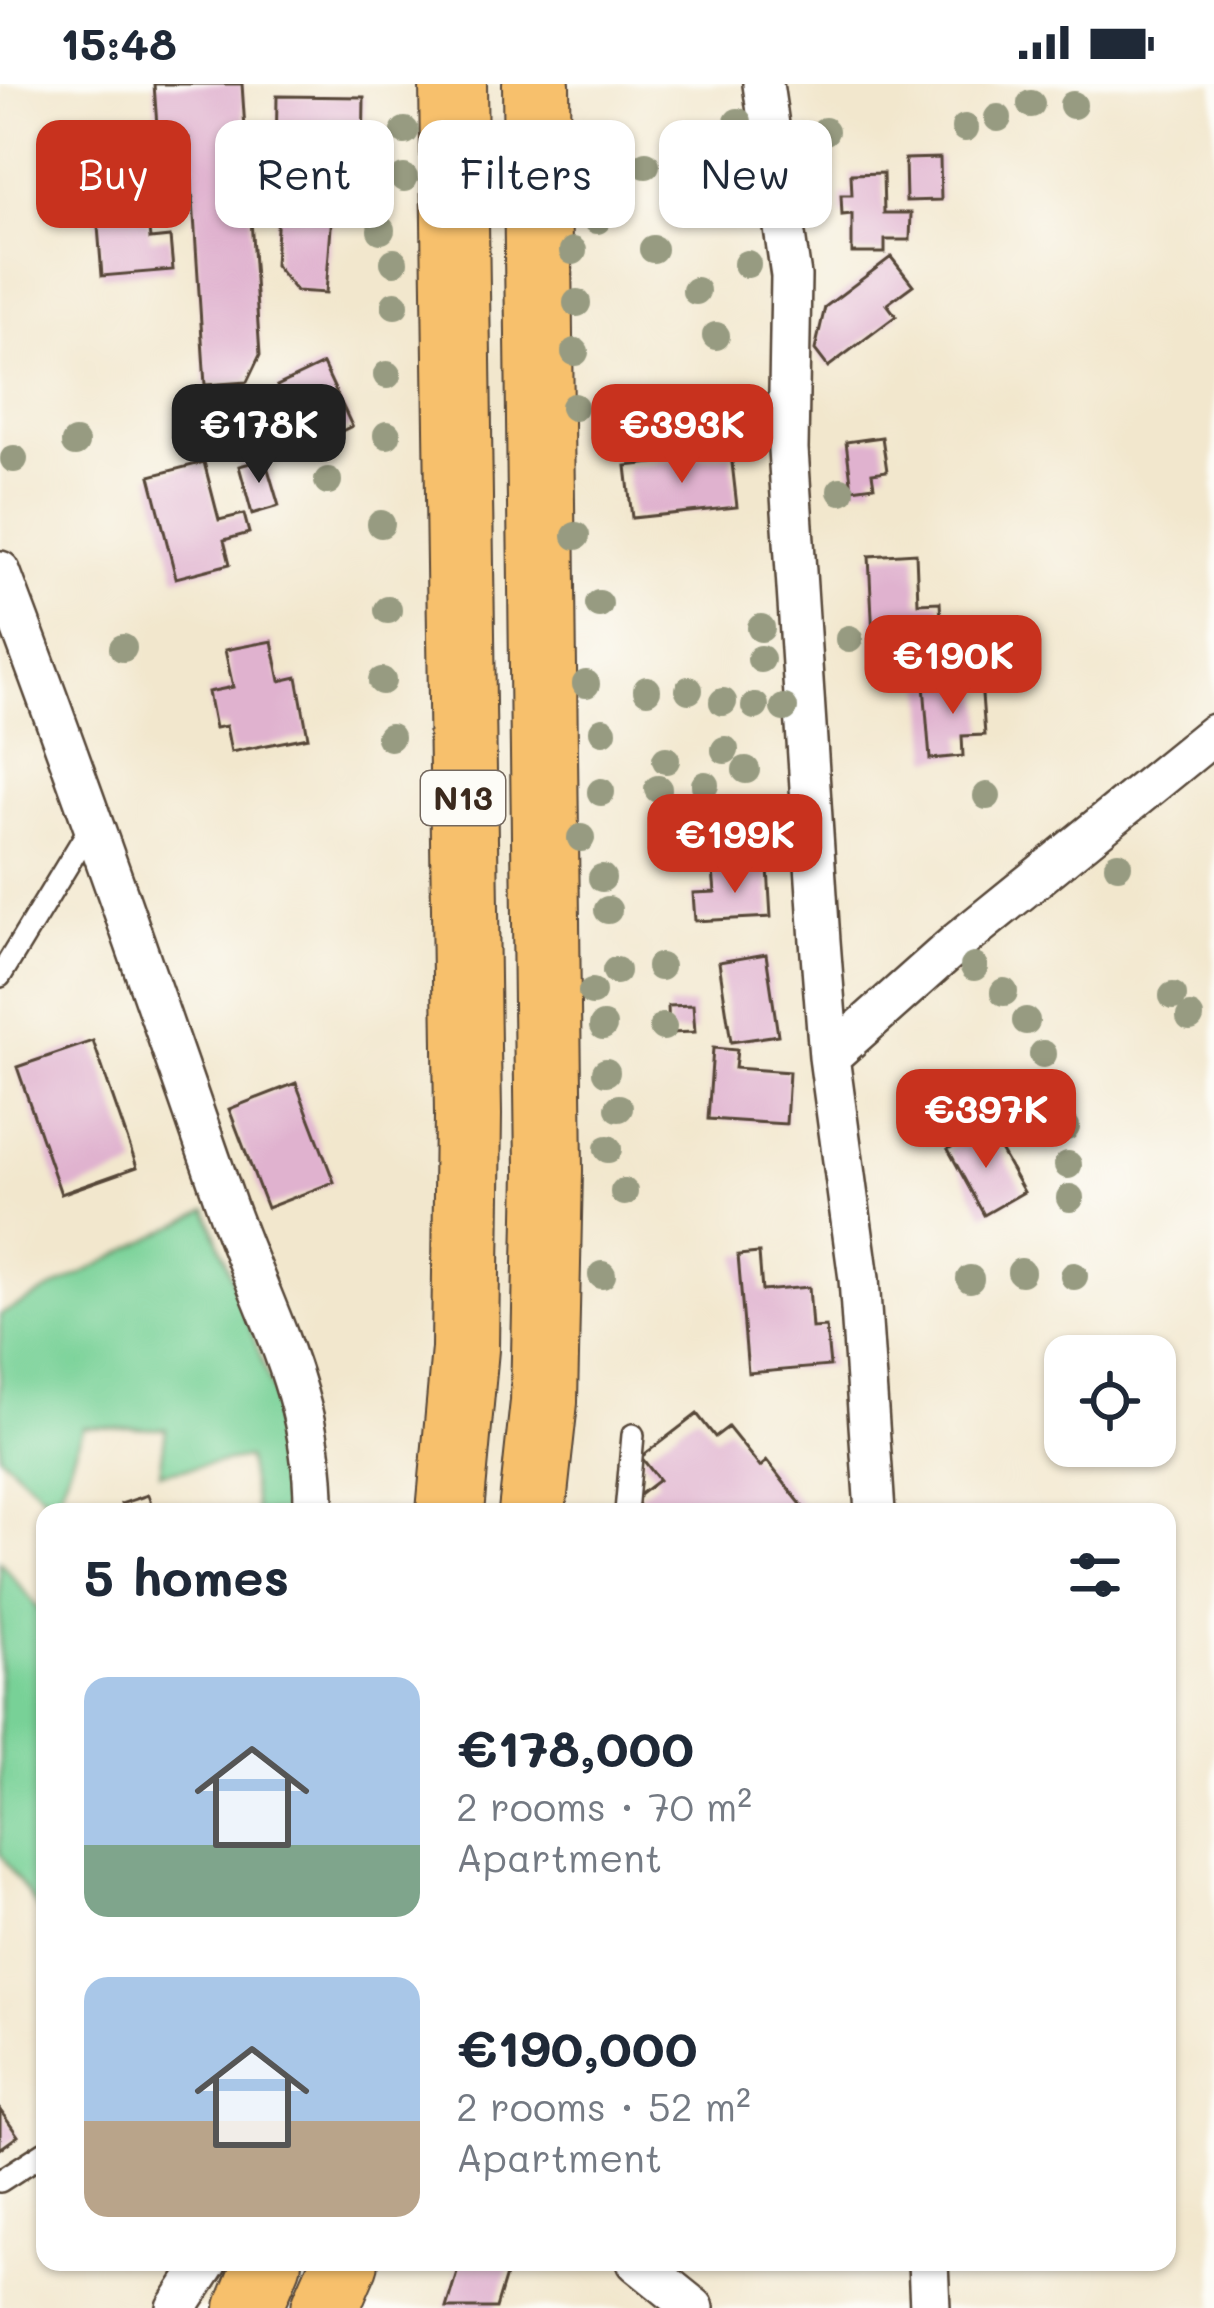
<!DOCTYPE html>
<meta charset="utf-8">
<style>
:root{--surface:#fff;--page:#f2f2f3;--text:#1f2937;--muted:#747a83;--accent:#c8321e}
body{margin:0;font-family:Mali,sans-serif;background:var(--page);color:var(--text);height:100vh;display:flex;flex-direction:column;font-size:45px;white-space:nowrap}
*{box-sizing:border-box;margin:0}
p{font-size:39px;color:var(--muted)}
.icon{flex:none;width:66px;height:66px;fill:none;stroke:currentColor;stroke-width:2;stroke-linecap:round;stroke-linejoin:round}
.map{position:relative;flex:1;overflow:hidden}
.sheet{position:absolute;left:36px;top:1419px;width:1140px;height:768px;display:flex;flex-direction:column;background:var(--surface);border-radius:24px;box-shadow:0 3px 9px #0004}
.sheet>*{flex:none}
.top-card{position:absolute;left:36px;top:36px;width:1143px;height:108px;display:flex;gap:24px}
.fabs{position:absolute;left:1044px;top:1251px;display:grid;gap:24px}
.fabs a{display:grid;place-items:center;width:132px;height:132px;border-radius:24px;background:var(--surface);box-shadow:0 3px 9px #0004;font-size:60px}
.price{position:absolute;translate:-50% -102px;padding:0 27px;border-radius:24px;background:var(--accent);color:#fff;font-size:39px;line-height:78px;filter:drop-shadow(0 3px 6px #0008)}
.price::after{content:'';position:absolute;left:50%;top:72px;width:36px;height:27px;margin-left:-18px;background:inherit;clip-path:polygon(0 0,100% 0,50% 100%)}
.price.on{background:#222;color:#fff}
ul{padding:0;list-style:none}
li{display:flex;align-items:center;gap:36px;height:300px;padding:0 48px}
li span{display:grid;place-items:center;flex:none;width:336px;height:240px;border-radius:24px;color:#555}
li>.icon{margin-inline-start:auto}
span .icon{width:144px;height:144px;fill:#fffc;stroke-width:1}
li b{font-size:51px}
h2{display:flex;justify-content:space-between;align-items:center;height:144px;padding:0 48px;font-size:51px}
.chip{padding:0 42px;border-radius:24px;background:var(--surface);box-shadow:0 3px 9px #0004;font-size:42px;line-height:108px}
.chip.on{background:var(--accent);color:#fff}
.status{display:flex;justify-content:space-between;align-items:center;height:84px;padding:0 60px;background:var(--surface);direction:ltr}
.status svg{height:33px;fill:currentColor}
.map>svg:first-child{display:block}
</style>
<div class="status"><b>15:48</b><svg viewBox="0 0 49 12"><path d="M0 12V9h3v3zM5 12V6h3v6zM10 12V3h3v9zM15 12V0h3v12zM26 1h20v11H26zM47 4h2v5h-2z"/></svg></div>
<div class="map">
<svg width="1214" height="2224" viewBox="0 0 1214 2224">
<rect width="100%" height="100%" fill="#fdfcf7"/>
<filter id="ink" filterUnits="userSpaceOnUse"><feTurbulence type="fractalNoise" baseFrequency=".00833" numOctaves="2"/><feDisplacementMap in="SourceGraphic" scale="24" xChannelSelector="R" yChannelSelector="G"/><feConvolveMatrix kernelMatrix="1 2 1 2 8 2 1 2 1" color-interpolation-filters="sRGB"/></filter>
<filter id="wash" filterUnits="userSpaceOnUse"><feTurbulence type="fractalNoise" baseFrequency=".004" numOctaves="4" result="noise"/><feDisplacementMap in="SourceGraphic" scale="48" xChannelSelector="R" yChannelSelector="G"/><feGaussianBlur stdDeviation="2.7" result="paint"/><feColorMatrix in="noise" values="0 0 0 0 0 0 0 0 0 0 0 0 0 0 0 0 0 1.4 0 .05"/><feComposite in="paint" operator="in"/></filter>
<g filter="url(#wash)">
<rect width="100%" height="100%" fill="#f2e7cd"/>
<path fill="#78d197" stroke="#5a7e5a" stroke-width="3" d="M 207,1126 L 282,1332 L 286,1428 L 256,1428 L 247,1374 L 160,1389 L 166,1345 L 83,1343 L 55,1422 L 0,1371 L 0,1231 Z
M 0,1477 L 45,1533 L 45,1836 L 0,1769 Z"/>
<g id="blocks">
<path fill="#e0b2cf" d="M 154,0 L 242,0 L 260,271 L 247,298 L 205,301 L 189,54 L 158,56 Z
M 277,12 L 364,13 L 363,79 L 276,79 Z
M 940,74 L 941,116 L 906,117 L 905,75 Z
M 883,89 L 884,129 L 911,129 L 910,156 L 885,156 L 885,169 L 852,169 L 852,130 L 842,131 L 841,111 L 852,111 L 851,90 Z
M 147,126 L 150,155 L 170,153 L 173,186 L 102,192 L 97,130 Z
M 278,126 L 332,130 L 326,209 L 296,207 L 275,181 Z
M 891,173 L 913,201 L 887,220 L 896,232 L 828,283 L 815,266 L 825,223 Z
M 323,280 L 352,342 L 307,364 L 277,302 Z
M 882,353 L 887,387 L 872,389 L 874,402 L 852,405 L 846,358 Z
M 731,370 L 737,423 L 632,434 L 626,382 Z
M 265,375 L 279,422 L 252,430 L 239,382 Z
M 204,378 L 219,436 L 244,430 L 249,449 L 224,456 L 230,480 L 176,494 L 150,392 Z
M 916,469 L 918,519 L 940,518 L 942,554 L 902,556 L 903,571 L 874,573 L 869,472 Z
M 272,557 L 280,597 L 297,593 L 308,653 L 231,668 L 226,642 L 215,644 L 208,608 L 233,603 L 225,566 Z
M 981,597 L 985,651 L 962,652 L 963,672 L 930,675 L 924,601 Z
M 768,784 L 771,833 L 695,837 L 693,809 L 715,808 L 713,787 Z
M 766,870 L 778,951 L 731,958 L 719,878 Z
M 693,921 L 695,948 L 669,949 L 668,922 Z
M 93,957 L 137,1083 L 61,1110 L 17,983 Z
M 713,964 L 737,966 L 735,984 L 789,988 L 786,1040 L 708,1035 Z
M 296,999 L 334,1098 L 267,1124 L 229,1025 Z
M 987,1043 L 1024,1108 L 984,1131 L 948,1065 Z
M 759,1169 L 762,1207 L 809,1203 L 812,1244 L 826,1243 L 830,1282 L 748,1289 L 738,1171 Z
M 697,1330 L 715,1353 L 728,1343 L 760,1383 L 767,1377 L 807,1428 L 645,1428 L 634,1415 L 659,1396 L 641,1373 Z
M 148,1411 L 154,1428 L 124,1428 L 121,1420 Z
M 0,2026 L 18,2052 L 0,2065 Z
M 460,2178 L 510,2178 L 496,2224 L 446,2224 Z"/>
</g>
</g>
<g filter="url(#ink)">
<use href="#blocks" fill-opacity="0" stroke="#564638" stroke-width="3"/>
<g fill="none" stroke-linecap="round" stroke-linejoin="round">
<g stroke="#564638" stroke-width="26">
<path id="service" d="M 0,892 L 93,739
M 626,1428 L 633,1351
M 0,2097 L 45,2068"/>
</g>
<g stroke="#564638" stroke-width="44">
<path id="minor" d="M 763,0 L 791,192 L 788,365 L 820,857 L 829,973 L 859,1195 L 875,1428
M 0,487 C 79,695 151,905 224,1115 C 261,1222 316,1311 314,1428
M 829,973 L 959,857 L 1214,650
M 637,2178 L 694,2224
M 928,2178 L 930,2224
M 177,2224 L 207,2178"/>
</g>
<g stroke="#564638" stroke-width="70">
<path id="trunk" d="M 450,1428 L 465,1265 L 468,1031 L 453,0
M 532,1428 L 544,1318 L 549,1087 L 536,0
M 249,2224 L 268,2178
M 325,2224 L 345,2178"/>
</g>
<use href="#service" stroke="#fff" stroke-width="21"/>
<use href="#minor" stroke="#fff" stroke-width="39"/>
<use href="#trunk" stroke="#f7c06c" stroke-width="66"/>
</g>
<g fill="#979b81">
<circle cx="1031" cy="20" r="14"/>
<circle cx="1073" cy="21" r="14"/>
<circle cx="998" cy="34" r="14"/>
<circle cx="738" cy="38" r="14"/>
<circle cx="965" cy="44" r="14"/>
<circle cx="405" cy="47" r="14"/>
<circle cx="825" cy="47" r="14"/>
<circle cx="592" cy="80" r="14"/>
<circle cx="646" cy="81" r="14"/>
<circle cx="720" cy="90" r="14"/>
<circle cx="404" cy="94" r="14"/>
<circle cx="597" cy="136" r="14"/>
<circle cx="381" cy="146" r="14"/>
<circle cx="653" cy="165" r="14"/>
<circle cx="573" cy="167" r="14"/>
<circle cx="394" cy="178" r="14"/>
<circle cx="747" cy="180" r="14"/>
<circle cx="696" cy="207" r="14"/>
<circle cx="577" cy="219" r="14"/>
<circle cx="395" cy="221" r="14"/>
<circle cx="716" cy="252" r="14"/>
<circle cx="575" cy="268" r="14"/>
<circle cx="387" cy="291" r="14"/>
<circle cx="574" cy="323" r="14"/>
<circle cx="387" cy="351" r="14"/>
<circle cx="75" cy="359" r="14"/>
<circle cx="14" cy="375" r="14"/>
<circle cx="328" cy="397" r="14"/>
<circle cx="841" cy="407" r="14"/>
<circle cx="381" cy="440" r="14"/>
<circle cx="576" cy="452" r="14"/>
<circle cx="599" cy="520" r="14"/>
<circle cx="388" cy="526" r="14"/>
<circle cx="761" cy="544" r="14"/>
<circle cx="849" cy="555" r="14"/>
<circle cx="123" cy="564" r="14"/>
<circle cx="761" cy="575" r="14"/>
<circle cx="382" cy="597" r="14"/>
<circle cx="586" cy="600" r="14"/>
<circle cx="647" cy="606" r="14"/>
<circle cx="689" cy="606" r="14"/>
<circle cx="723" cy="618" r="14"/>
<circle cx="755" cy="622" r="14"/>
<circle cx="784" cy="624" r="14"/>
<circle cx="603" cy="647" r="14"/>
<circle cx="390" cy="653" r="14"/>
<circle cx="725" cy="666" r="14"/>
<circle cx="666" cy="676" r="14"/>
<circle cx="746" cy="686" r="14"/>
<circle cx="705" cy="701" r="14"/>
<circle cx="658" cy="705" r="14"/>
<circle cx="601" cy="708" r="14"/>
<circle cx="987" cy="712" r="14"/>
<circle cx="581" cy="754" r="14"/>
<circle cx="1118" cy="781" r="14"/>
<circle cx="602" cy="794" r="14"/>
<circle cx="608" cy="826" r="14"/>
<circle cx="660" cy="883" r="14"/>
<circle cx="974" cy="883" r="14"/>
<circle cx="616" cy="887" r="14"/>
<circle cx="592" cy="908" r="14"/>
<circle cx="1004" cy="908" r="14"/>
<circle cx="1173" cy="912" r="14"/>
<circle cx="1190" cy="933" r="14"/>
<circle cx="1026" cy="937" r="14"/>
<circle cx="603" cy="942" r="14"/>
<circle cx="663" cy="943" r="14"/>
<circle cx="1043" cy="970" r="14"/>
<circle cx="606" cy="988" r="14"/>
<circle cx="1061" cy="1014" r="14"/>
<circle cx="619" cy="1024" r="14"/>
<circle cx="1066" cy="1043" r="14"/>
<circle cx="608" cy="1065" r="14"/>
<circle cx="1068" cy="1081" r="14"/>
<circle cx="624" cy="1108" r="14"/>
<circle cx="1070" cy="1114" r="14"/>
<circle cx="1021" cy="1188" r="14"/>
<circle cx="602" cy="1191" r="14"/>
<circle cx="1074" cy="1192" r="14"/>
<circle cx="970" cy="1195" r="14"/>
</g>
</g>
<g text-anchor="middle" stroke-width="9" stroke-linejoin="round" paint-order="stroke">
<rect fill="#fdfcf7" stroke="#75695f" stroke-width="3" x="421" y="687" width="84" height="54" rx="9"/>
<g font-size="33" font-weight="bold" fill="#3b2a1e">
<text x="463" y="726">N13</text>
</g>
</g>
</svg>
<div class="fabs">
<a><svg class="icon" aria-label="locate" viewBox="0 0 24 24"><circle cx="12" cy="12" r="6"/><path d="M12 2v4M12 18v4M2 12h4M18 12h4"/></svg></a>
</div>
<b class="price on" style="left:259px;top:402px">€178K</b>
<b class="price" style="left:682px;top:402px">€393K</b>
<b class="price" style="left:953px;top:633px">€190K</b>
<b class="price" style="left:735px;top:812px">€199K</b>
<b class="price" style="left:986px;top:1087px">€397K</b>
<div class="top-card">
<a class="chip on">Buy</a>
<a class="chip">Rent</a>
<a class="chip">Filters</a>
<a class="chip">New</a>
</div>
<section class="sheet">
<h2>5 homes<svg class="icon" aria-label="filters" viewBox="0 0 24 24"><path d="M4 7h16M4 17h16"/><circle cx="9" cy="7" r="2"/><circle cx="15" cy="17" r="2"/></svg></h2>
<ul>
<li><span style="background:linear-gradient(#a9c7e8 70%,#7fa58c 0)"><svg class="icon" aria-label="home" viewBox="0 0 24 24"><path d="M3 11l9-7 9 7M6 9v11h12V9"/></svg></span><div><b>€178,000</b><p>2 rooms · 70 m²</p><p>Apartment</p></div></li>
<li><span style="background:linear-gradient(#a9c7e8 60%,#b9a48a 0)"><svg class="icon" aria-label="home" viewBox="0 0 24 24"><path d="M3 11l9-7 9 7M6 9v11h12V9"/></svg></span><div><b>€190,000</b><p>2 rooms · 52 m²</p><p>Apartment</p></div></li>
</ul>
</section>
</div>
